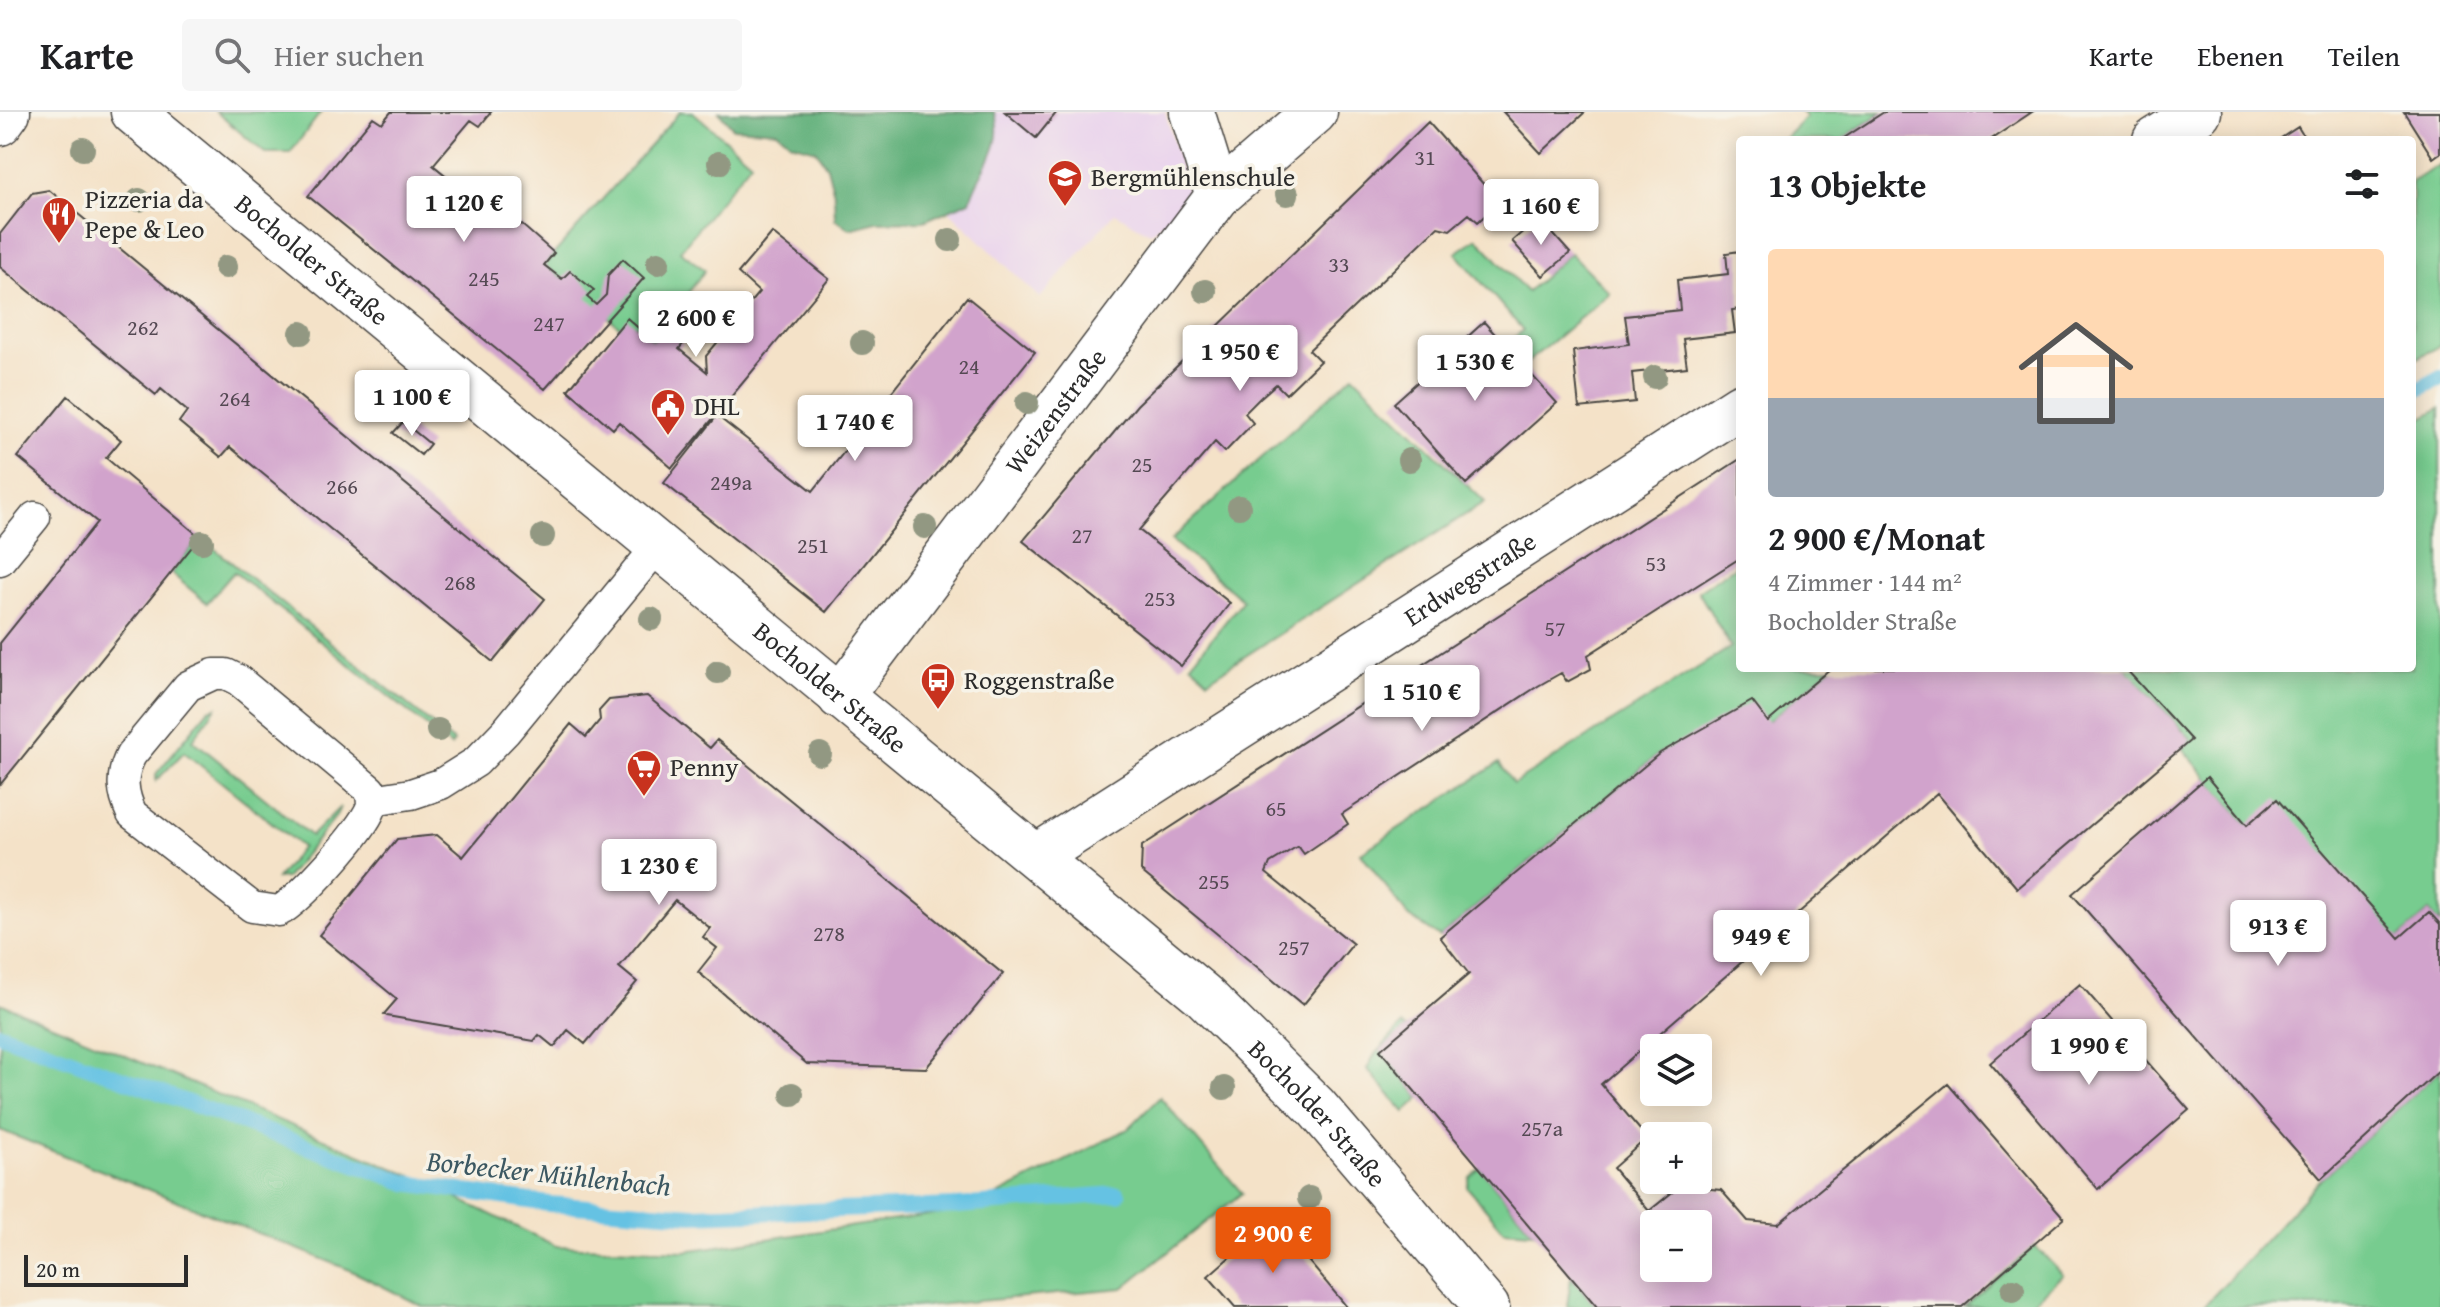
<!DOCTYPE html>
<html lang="de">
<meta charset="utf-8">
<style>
:root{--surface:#fff;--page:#f6f6f6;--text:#202124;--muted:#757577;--line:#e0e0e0;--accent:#ea580c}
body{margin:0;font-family:"Gentium Book Plus",serif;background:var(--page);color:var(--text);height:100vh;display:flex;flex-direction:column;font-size:30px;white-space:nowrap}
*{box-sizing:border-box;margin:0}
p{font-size:26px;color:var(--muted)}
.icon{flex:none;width:44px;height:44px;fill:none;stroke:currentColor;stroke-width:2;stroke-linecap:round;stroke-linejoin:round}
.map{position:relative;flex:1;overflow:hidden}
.drawer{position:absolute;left:1736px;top:24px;width:680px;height:536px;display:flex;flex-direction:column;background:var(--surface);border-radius:8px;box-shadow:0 4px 20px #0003}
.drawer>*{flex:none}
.fabs{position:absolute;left:1640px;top:922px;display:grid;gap:16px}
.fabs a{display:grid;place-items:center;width:72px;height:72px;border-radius:8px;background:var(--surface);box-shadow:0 4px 20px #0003;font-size:40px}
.scale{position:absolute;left:24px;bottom:20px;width:164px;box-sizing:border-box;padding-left:8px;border:4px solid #2b2b2b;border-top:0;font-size:22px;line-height:28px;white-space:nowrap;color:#2b2b2b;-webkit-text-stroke:6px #f7f3e8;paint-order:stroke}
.price{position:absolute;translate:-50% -68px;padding:0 18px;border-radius:8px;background:#fff;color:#222;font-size:26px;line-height:52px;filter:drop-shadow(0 2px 4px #0008)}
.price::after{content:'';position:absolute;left:50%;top:48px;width:24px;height:18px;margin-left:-12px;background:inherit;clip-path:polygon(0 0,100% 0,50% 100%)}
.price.on{background:var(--accent);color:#fff}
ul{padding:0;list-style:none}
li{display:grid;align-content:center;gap:16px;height:424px;padding:0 32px}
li+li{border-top:2px solid var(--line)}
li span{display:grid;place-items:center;height:248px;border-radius:8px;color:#555}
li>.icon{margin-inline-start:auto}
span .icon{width:144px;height:144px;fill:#fffc;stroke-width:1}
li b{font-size:34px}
h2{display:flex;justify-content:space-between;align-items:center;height:96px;padding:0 32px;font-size:34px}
header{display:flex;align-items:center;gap:48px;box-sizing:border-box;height:112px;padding:0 40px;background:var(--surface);border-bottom:2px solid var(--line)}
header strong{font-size:38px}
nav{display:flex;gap:44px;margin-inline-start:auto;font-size:28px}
.search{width:560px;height:72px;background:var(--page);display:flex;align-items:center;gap:20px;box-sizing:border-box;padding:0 28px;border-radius:8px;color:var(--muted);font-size:30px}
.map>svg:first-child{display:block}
</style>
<header>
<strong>Karte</strong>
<div class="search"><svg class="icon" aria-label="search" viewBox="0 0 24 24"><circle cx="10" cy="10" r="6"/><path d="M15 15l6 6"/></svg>Hier suchen</div>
<nav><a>Karte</a><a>Ebenen</a><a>Teilen</a></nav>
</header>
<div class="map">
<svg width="2440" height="1195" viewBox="0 0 2440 1195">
<rect width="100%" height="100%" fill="#f7f3e8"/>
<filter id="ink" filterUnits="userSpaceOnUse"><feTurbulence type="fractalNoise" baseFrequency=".0125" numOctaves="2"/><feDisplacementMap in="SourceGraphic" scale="16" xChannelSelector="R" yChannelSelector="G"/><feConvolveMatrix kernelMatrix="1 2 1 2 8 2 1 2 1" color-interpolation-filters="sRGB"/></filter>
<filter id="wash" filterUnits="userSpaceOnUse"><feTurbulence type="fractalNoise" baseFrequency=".006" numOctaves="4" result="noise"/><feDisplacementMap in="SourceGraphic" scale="32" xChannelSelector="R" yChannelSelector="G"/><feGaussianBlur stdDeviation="1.8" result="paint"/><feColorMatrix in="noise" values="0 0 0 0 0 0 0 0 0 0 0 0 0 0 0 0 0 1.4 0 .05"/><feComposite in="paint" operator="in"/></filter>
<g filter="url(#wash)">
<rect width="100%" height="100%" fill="#f4e2c8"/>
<path fill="#e9d2ed" d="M 846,0 L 1165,0 L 1191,91 L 1150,121 L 1115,101 L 1040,186 Z"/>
<path fill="#77cc8f" stroke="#517c5d" stroke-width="2" d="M 216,0 L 321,0 L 290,41 L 265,41 Z
M 680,0 L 693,0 L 751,50 L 680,139 L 705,158 L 653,229 L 637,213 L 620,215 L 544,153 Z
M 1801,0 L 1882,0 L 1841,28 L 1783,28 L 1806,5 Z
M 2440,52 L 2440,234 L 2412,249 L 2412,70 Z
M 1477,126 L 1527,180 L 1570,141 L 1610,181 L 1523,254 L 1505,234 L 1523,218 L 1456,141 Z
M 1353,263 L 1485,390 L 1208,568 L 1191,552 L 1243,488 L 1171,428 Z
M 2440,296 L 2440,812 L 2429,800 L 2399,826 L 2247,713 L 2182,636 L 2191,627 L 2125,556 L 2412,556 L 2412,312 Z
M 200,425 L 454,630 L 451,634 L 234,460 L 207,491 L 171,461 Z
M 1740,451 L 1740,556 L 1831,556 L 1768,610 L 1660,641 L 1440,825 L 1408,804 L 1361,741 L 1499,651 L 1513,672 L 1731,535 L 1698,479 Z
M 216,595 L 193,628 L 311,724 L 340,695 L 337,703 L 286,766 L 277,767 L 302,735 L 184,640 L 156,669 L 156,662 L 209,597 Z
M 0,891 L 407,1062 L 556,1134 L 685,1139 L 970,1097 L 1128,1017 L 1160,985 L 1242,1081 L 1123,1176 L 913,1195 L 424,1195 L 350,1158 L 0,1018 Z
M 1402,913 L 1406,916 L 1381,938 L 1420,986 L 1405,1000 L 1367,957 L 1375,942 Z
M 2440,958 L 2440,1195 L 2203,1195 L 2321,1067 Z
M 1480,1056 L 1533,1120 L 1504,1118 L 1467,1075 L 1470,1065 Z
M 2035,1134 L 2063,1163 L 2027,1195 L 1965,1195 Z
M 1571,1165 L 1597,1195 L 1567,1195 Z"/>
<path fill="#61b07a" stroke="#466e52" stroke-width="2" d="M 719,0 L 994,0 C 1007,36 978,58 970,89 L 924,109 L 877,110 L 850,117 L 835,107 L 834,82 L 827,55 L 816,38 L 791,31 L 777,19 L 733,16 Z"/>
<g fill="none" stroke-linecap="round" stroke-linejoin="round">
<path stroke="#65c2e3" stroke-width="16" d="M 2412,281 L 2440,266
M 0,922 L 407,1071 L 549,1092 L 692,1103 L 957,1094 L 1118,1082"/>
</g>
<g id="blocks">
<path fill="#d1a3cc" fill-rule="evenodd" d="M 391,0 L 491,0 L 480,14 L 471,8 L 433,53 L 491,100 L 497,91 L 554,141 L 544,153 L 562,167 L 570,159 L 594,178 L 587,185 L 596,193 L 606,183 L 608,163 L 623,147 L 644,166 L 545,277 L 308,84 L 373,5 L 382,11 Z
M 1005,0 L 1057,0 L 1036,26 Z
M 1503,0 L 1585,0 L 1541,41 Z
M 1884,0 L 2032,0 L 1990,28 L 1841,28 Z
M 2404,0 L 2440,0 L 2440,41 L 2433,46 Z
M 1428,10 L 1494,84 L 1494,95 L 1478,110 L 1469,102 L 1450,118 L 1438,115 L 1309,238 L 1320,249 L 1286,282 L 1276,272 L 1261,285 L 1245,301 L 1253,311 L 1225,340 L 1215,330 L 1139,418 L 1230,491 L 1181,554 L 1023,429 L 1137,293 Z
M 2298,15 L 2306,28 L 2278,28 Z
M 49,78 L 545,487 L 493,550 L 230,335 L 221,345 L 179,310 L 187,299 L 161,277 L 156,283 L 0,155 L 0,122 L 32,81 Z
M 1539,106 L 1570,141 L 1543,164 L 1512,129 Z
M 772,121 L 829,167 L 672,356 L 619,310 L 613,317 L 568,278 L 627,206 L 653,229 L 664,216 L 683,232 L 679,237 L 707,260 L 706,244 L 759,180 L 738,161 Z
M 1740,139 L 1740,197 L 1732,198 L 1735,221 L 1683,227 L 1687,255 L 1632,261 L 1635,290 L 1579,296 L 1573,239 L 1629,232 L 1625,204 L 1680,198 L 1677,168 L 1728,162 L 1726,141 Z
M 967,185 L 1035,240 L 826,500 L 664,371 L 717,304 L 813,379 Z
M 1484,210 L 1557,291 L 1466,372 L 1394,291 Z
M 68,284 L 121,328 L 106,346 L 200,425 L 0,673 L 0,531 L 97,410 L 18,345 Z
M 403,310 L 430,332 L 421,343 L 393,321 Z
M 1740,347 L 1740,446 L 1588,543 L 1591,557 L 1567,570 L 1561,561 L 1538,574 L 1342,702 L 1348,712 L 1304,742 L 1298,734 L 1270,751 L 1266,761 L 1353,832 L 1303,893 L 1141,759 L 1142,734 Z
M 1831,556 L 2125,556 L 2191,628 L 2017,776 L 1937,681 L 1601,972 L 1647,1026 L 1613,1056 L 1649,1099 L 1680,1074 L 1721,1078 L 1748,1109 L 1778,1112 L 1948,972 L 2064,1106 L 1962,1195 L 1597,1195 L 1380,938 L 1469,862 L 1440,825 L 1660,641 L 1752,589 L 1768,610 ZM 1654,1112 L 1698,1112 L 1698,1156 L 1654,1156 Z
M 647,584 L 710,636 L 717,628 L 1003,862 L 926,956 L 807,952 L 698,860 L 717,836 L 703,825 L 710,816 L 675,788 L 619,855 L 637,870 L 585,932 L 568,918 L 554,935 L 539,923 L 534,929 L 387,904 L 384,902 L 397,887 L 319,823 L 397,727 L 437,723 L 463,745 L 571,612 L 586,625 L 600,608 L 599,599 L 609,588 Z
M 2207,665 L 2247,713 L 2277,687 L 2399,826 L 2429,800 L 2440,812 L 2440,958 L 2321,1067 L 2072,782 Z
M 2080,872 L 2189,998 L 2098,1077 L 1990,951 Z
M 1273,1107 L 1347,1195 L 1235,1195 L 1208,1164 Z"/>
</g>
</g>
<g filter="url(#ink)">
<use href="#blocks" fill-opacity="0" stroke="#494643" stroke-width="2"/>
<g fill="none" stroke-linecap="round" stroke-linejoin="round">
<g stroke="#494643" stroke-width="33">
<path id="lane" d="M 0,448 L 35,405
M 214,562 L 226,562 L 238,568 L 370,678 C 371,684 373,690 371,696 C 363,718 300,788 279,799 L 252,795 L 132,702 C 122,681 120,664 131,643 L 188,574 Z
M 372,688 L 411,682 L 441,672 L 476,650 L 506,619 L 658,434"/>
</g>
<g stroke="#494643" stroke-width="47">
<g id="street">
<path d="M 0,11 L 8,0"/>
<path d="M 2155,28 L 2199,0"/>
<path d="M 1218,84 L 1315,0"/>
<path id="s1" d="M 840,585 L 1218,84 L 1192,0"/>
<path id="s2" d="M 1037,744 L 1740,294"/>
</g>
</g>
<g stroke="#494643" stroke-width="47">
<g id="secondary">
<path id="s3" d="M 133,0 L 1203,883 L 1316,995 L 1487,1195"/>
</g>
</g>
<use href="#lane" stroke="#fff" stroke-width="30"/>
<use href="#street" stroke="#fff" stroke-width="44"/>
<use href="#secondary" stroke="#fff" stroke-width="44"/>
</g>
<g fill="#929882">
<circle cx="83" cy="37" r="12"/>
<circle cx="719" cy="51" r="12"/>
<circle cx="1287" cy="82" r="12"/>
<circle cx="139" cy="88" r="12"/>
<circle cx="950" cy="128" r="12"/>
<circle cx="658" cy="151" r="12"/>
<circle cx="226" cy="155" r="12"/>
<circle cx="1205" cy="179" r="12"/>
<circle cx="712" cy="200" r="12"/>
<circle cx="301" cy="221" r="12"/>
<circle cx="862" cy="231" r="12"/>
<circle cx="1655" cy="265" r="12"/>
<circle cx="1027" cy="291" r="12"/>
<circle cx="841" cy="303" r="12"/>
<circle cx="1409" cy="348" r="12"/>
<circle cx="1239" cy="395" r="12"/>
<circle cx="925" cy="415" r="12"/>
<circle cx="543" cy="424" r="12"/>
<circle cx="202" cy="430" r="12"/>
<circle cx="651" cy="507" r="12"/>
<circle cx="718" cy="560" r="12"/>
<circle cx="438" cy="618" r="12"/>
<circle cx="820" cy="642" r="12"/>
<circle cx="1224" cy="976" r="12"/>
<circle cx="792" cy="982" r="12"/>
<circle cx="1309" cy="1086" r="12"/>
<circle cx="2013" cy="1178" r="12"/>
</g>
</g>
<defs>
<g id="school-pin" transform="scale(1.8)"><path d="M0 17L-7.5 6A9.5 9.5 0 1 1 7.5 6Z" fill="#c8321e" stroke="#f7f3e8"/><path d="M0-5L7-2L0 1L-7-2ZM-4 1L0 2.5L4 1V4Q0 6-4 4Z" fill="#fff"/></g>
<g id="restaurant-pin" transform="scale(1.8)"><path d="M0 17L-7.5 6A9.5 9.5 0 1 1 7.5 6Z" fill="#c8321e" stroke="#f7f3e8"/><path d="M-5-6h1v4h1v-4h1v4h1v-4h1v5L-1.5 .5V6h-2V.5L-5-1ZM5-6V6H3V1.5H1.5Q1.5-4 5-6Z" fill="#fff"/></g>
<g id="civic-pin" transform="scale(1.8)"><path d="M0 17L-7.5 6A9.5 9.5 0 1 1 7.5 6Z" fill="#c8321e" stroke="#f7f3e8"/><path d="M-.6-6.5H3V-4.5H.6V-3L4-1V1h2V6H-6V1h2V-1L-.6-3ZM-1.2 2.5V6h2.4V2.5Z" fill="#fff"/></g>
<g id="bus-pin" transform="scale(1.8)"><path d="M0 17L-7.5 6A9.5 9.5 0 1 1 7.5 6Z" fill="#c8321e" stroke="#f7f3e8"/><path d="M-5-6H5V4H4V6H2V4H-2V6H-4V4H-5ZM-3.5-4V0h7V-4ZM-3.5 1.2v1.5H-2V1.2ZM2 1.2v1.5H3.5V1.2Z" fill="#fff"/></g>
<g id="supermarket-pin" transform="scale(1.8)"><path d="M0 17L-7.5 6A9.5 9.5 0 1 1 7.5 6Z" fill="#c8321e" stroke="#f7f3e8"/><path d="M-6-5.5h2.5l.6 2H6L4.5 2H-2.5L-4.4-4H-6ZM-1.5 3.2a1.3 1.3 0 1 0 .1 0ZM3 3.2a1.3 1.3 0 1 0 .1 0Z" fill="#fff"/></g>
</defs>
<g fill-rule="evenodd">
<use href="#school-pin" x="1065" y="65"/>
<use href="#restaurant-pin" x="59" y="102"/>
<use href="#civic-pin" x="668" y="294"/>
<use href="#bus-pin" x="938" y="568"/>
<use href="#supermarket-pin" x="644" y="655"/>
</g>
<g text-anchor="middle" stroke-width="7" stroke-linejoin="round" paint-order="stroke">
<g font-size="22" fill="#544953">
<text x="1425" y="53">31</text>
<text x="1339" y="160">33</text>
<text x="484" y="174">245</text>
<text x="549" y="219">247</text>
<text x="143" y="223">262</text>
<text x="969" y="262">24</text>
<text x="235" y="294">264</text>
<text x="1142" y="360">25</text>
<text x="731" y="378">249a</text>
<text x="342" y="382">266</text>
<text x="1082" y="431">27</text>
<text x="813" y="441">251</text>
<text x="1656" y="459">53</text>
<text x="460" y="478">268</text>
<text x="1160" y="494">253</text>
<text x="1555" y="524">57</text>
<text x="1276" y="704">65</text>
<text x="1214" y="777">255</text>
<text x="829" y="829">278</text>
<text x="1294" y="843">257</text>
<text x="1542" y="1024">257a</text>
</g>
<g font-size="26" fill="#2b2b2b" stroke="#f7f3e8" text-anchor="start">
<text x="1091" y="74">Bergmühlenschule</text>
<text x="85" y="96">Pizzeria da<tspan x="85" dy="30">Pepe &amp; Leo</tspan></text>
<text x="694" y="303">DHL</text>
<text x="964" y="577">Roggenstraße</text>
<text x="670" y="664">Penny</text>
</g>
<g font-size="26" fill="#2b2b2b" stroke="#f7f3e8">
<text dy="9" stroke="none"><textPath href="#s3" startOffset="232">Bocholder Straße</textPath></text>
<text dy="9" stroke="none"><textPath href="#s1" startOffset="358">Weizenstraße</textPath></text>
<text dy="9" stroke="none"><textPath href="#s2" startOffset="514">Erdwegstraße</textPath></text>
<text dy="9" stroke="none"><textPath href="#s3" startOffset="904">Bocholder Straße</textPath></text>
<text dy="9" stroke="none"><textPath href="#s3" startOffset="1552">Bocholder Straße</textPath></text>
</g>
<g font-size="28" font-style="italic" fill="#3c5862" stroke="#f7f3e8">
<text transform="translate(549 1061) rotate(6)" y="10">Borbecker Mühlenbach</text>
</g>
</g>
</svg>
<div class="fabs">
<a><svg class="icon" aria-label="layers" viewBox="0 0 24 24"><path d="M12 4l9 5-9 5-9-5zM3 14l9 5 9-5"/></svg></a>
<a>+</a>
<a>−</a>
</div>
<div class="scale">20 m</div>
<b class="price" style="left:464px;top:132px">1 120 €</b>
<b class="price" style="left:1541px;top:135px">1 160 €</b>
<b class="price" style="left:696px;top:247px">2 600 €</b>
<b class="price" style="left:1240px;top:281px">1 950 €</b>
<b class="price" style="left:1475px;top:291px">1 530 €</b>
<b class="price" style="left:412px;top:326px">1 100 €</b>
<b class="price" style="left:855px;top:351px">1 740 €</b>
<b class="price" style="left:1422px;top:621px">1 510 €</b>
<b class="price" style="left:659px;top:795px">1 230 €</b>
<b class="price" style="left:2278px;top:856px">913 €</b>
<b class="price" style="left:1761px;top:866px">949 €</b>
<b class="price" style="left:2089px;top:975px">1 990 €</b>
<b class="price on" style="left:1273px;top:1163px">2 900 €</b>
<section class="drawer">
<h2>13 Objekte<svg class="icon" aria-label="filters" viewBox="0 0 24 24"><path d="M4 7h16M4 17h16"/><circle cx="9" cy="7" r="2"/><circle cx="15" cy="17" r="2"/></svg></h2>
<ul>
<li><span style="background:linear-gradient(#ffd9b3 60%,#9aa5b1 0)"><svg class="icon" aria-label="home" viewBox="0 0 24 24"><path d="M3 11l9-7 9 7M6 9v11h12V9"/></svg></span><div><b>2 900 €/Monat</b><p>4 Zimmer · 144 m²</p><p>Bocholder Straße</p></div></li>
</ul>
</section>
</div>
